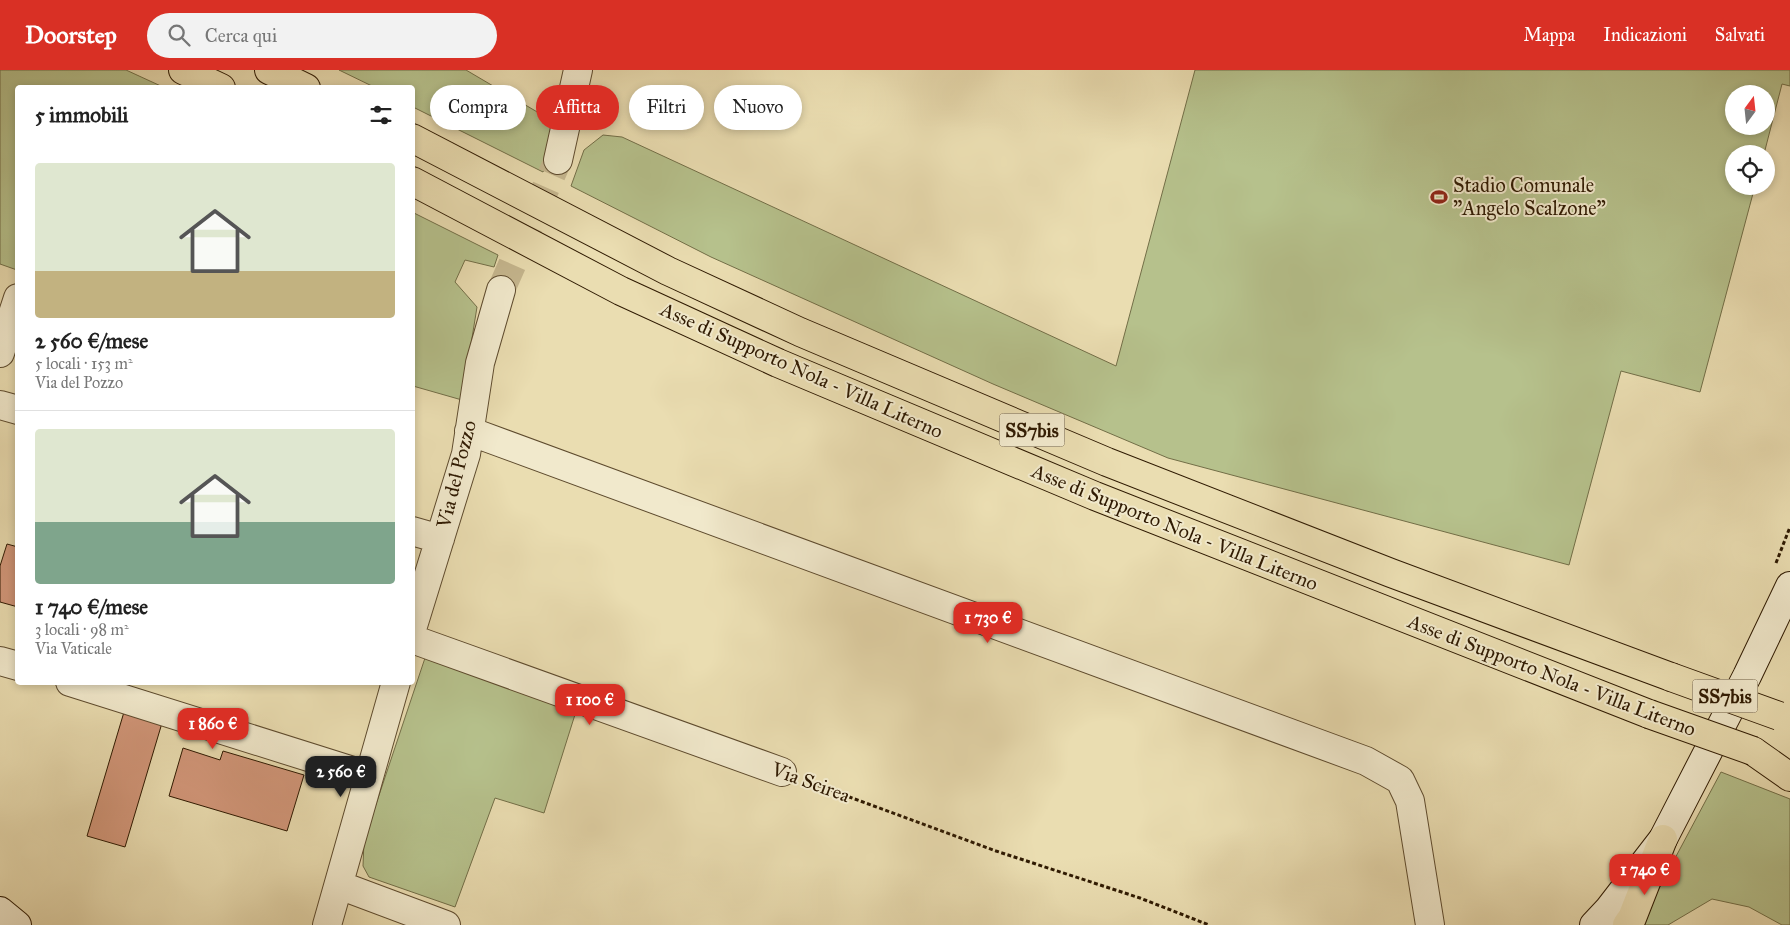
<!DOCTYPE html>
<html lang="it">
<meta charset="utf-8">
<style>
:root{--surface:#fff;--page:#f2f2f2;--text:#222;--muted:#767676;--line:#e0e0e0;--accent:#d93025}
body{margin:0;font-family:"IM FELL Great Primer",serif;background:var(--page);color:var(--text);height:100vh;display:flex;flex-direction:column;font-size:19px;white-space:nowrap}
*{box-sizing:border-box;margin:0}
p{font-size:16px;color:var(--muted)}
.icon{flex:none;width:28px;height:28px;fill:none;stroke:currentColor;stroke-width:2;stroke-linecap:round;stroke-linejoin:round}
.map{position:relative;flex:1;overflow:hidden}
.details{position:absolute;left:15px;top:15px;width:400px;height:600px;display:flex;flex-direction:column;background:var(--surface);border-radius:5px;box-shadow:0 2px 8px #0003}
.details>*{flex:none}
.guide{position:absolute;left:430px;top:15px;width:475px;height:45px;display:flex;gap:10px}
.needle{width:32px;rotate:15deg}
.buttons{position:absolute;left:1725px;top:15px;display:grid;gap:10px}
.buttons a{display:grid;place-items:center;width:50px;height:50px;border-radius:50%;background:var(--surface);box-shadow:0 2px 8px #0003;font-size:25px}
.price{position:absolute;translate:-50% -42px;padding:0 11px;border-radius:10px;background:var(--accent);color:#fff;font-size:16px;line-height:32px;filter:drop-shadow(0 1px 2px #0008)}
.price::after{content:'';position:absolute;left:50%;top:30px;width:15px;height:11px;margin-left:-8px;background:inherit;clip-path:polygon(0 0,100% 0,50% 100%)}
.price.current{background:#222;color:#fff}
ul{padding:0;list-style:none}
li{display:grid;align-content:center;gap:10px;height:265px;padding:0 20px}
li+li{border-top:1px solid var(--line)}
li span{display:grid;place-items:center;height:155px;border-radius:5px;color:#555}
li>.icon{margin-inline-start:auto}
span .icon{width:90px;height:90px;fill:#fffc;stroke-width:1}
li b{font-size:21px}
h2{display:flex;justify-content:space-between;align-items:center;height:60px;padding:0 20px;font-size:21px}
.chip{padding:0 18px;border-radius:22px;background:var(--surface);box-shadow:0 2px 8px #0003;font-size:18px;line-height:45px}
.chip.current{background:var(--accent);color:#fff}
header{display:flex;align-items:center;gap:30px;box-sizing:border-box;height:70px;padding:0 25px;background:var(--accent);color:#fff}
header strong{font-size:24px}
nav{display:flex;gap:28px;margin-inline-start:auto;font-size:18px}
.search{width:350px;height:45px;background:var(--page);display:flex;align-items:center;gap:12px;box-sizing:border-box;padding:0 18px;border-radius:28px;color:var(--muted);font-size:19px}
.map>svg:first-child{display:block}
</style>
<header>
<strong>Doorstep</strong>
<div class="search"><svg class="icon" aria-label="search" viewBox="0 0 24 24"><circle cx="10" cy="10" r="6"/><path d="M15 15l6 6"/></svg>Cerca qui</div>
<nav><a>Mappa</a><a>Indicazioni</a><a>Salvati</a></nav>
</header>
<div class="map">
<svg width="1790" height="855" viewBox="0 0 1790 855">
<rect width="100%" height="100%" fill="#eaddb1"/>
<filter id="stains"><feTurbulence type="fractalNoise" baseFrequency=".004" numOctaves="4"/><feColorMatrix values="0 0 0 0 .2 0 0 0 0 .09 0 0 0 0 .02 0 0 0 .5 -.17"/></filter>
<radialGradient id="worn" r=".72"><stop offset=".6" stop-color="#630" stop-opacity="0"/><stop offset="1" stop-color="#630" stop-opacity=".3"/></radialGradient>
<path fill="#b6c18c" stroke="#726e47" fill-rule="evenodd" d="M 0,0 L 126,0 L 163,17 L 18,18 L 17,200 L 0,194 Z
M 339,0 L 466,0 L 561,56 L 554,79 L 543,102 L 413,37 L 412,18 L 374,17 Z
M 1195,0 L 1790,0 L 1790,16 L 1782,14 L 1764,84 L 1734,84 L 1734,116 L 1755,116 L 1700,322 L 1621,301 L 1569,495 L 1168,388 L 993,314 L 711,187 L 571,116 L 584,80 L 603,65 L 622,67 L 1116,296 ZM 1734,24 L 1766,24 L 1766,56 L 1734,56 Z
M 412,142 L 498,185 L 494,197 L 465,190 L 455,212 L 477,237 L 462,330 L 413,316 Z
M 426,585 L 578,635 L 544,743 L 495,728 L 455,837 L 369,807 L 363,796 L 364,770 Z
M 1721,702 L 1790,729 L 1790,855 L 1782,855 L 1749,837 L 1712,829 L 1668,855 L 1642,855 L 1657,822 Z"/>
<path fill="#d2977a" stroke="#2f1a02" d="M 7,474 L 18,477 L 18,537 L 0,532 L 0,496 Z
M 124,642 L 162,653 L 125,777 L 87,766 Z
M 183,678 L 220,690 L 223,681 L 304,705 L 287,761 L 169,726 Z"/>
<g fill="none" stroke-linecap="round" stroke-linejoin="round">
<path stroke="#c5b68e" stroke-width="28" stroke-dasharray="28 14" stroke-linecap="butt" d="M 501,220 L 558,90"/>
<g stroke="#5e4b2e" stroke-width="30">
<path id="street" d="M 558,90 L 578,0
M 0,283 L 18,228
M 0,335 L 18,340
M 469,361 L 1366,691 L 1400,710 L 1410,731 L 1430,855
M 412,461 L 440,469
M 412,559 L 466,384 L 480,293 L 501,220
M 412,569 L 782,702
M 0,591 L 18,596
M 70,612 L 369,706
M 339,815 L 446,855
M 327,855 L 396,612"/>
</g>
<g stroke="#2f1a02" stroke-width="30">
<path id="secondary" d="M 0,841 L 17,855
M 1594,855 L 1609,839 L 1663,769 L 1747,606 L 1790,516"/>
</g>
<g stroke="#2f1a02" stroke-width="30">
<path id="highway" d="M 183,0 L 221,18
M 269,0 L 306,18
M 412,68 L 668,201 L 800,262 L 1107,392 L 1391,503 L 1671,607
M 412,111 L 621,221 L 778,293 L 1095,426 L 1649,644
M 1753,681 L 1790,707
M 1627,855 L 1632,848 L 1663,769"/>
</g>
<path stroke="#2f1a02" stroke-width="3" stroke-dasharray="4 2.5" stroke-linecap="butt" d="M 1776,493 L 1790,457
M 806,711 L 996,781 L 1140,828 L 1209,855"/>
<use href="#street" stroke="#f1e9cc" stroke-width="28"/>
<use href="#secondary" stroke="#f1e9cc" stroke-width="28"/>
<use href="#highway" stroke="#eaddb1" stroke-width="28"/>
<g stroke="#2f1a02" stroke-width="30" stroke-linecap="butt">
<path id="highway-bridge" d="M 1671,607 L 1779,646
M 1649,644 L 1753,681"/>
</g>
<use href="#highway-bridge" stroke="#eaddb1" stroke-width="28"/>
</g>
<defs>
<g id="stadium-bare" transform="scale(1.35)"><path d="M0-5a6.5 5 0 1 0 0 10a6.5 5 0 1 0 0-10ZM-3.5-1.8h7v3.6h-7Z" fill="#8f2418" stroke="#f1e9cc" stroke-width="2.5" paint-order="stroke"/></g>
</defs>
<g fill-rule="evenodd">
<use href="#stadium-bare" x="1439" y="127"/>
</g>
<g text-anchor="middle" stroke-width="4" stroke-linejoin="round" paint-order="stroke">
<g fill="#f1e9cc" stroke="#69583f" stroke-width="1">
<rect x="999.5" y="343.5" width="65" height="33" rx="4"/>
<rect x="1692.5" y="609.5" width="65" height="33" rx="4"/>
</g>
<g font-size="19" font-weight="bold" fill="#2f1a02">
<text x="1032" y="367">SS7bis</text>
<text x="1725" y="633">SS7bis</text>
</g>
<g font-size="20" fill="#2f1a02" stroke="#f1e9cc" text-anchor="start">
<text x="1453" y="122">Stadio Comunale<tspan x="1453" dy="23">"Angelo Scalzone"</tspan></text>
</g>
<g font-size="20" fill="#2f1a02" stroke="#f1e9cc">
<text transform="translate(802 300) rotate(24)" y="7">Asse di Supporto Nola - Villa Literno</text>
<text transform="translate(456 404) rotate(-76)" y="7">Via del Pozzo</text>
<text transform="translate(1175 457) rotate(22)" y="7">Asse di Supporto Nola - Villa Literno</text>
<text transform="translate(1552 605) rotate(21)" y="7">Asse di Supporto Nola - Villa Literno</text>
<text transform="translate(811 712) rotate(20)" y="7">Via Scirea</text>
</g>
</g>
<rect width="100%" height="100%" filter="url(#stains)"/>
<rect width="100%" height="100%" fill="url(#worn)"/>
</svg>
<div class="buttons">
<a><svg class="needle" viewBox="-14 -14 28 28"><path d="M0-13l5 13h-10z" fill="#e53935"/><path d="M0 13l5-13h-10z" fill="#767676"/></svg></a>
<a><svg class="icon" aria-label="locate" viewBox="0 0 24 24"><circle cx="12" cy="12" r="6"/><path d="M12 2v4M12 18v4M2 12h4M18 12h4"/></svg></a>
</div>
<b class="price" style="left:988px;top:574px">1 730 €</b>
<b class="price" style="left:590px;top:656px">1 100 €</b>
<b class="price" style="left:213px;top:680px">1 860 €</b>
<b class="price current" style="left:341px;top:728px">2 560 €</b>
<b class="price" style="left:1645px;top:826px">1 740 €</b>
<div class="guide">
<a class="chip">Compra</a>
<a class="chip current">Affitta</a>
<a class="chip">Filtri</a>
<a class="chip">Nuovo</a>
</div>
<section class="details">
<h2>5 immobili<svg class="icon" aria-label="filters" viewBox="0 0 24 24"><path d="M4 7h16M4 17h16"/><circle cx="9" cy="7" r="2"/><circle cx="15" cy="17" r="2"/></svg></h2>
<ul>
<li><span style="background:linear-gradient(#dfe7d0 70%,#c2b280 0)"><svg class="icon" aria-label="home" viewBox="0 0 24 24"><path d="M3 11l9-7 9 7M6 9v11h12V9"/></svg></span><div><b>2 560 €/mese</b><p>5 locali · 153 m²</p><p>Via del Pozzo</p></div></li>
<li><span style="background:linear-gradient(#dfe7d0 60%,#7fa58c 0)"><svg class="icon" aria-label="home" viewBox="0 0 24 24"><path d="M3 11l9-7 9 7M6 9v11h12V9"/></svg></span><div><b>1 740 €/mese</b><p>3 locali · 98 m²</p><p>Via Vaticale</p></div></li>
</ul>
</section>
</div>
